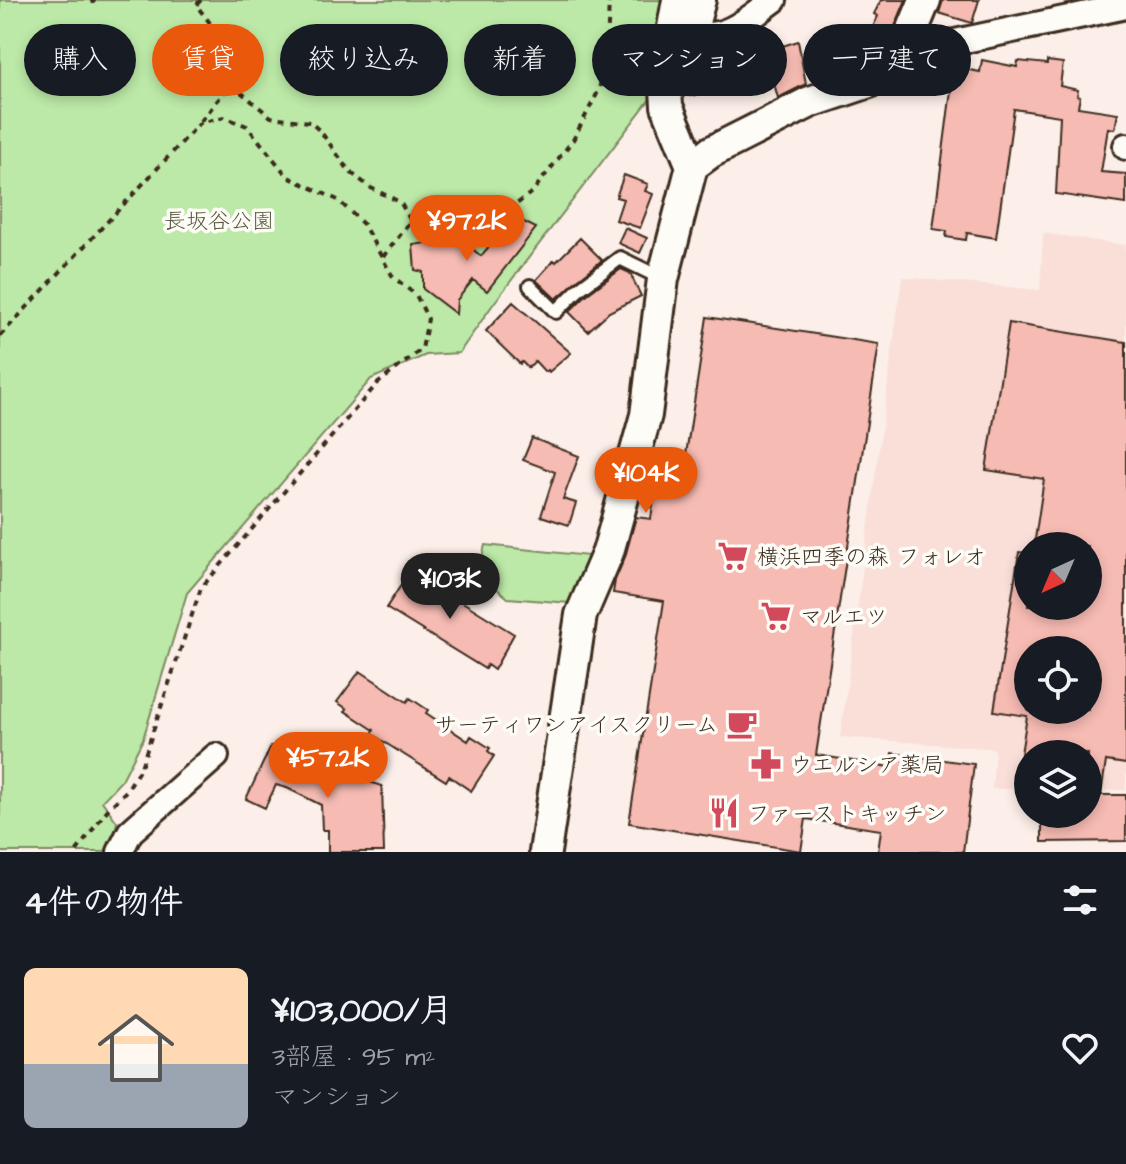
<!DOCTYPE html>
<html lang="ja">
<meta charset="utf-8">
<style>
:root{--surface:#171b24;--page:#20242c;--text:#f1f3f6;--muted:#9ea1a6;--accent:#ea580c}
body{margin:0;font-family:"Architects Daughter","Klee One",sans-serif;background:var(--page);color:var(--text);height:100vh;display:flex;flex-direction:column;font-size:30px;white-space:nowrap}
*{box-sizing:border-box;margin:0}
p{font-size:26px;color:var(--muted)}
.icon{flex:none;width:44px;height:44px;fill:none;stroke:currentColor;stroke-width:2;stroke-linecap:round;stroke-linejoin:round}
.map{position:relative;height:852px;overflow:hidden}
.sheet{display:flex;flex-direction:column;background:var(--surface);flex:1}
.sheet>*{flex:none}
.hud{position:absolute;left:24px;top:24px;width:1078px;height:72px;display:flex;gap:16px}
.needle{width:52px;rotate:224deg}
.buttons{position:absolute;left:1014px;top:532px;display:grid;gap:16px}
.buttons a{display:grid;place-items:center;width:88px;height:88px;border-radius:50%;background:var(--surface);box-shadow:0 4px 12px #0003;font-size:40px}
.price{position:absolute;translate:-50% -68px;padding:0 18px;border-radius:28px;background:var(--accent);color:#fff;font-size:26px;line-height:52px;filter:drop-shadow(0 2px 4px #0008)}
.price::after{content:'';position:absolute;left:50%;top:48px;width:24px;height:18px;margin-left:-12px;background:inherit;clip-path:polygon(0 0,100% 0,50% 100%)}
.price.active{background:#222;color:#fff}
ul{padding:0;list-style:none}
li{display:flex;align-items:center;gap:24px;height:200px;padding:0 24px}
li span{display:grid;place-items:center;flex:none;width:224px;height:160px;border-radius:12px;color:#555}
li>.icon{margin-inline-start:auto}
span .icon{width:96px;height:96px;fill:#fffc;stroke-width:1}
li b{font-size:34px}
h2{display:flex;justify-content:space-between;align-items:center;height:96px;padding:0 24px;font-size:34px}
.tag{padding:0 28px;border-radius:36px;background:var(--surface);box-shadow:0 4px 12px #0003;font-size:28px;line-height:72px}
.tag.active{background:var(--accent);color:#fff}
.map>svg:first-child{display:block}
</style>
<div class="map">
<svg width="1126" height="852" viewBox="0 0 1126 852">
<rect width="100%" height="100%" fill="#fcefe9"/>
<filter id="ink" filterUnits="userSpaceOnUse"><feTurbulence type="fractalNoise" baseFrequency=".0125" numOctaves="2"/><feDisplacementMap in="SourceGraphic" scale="16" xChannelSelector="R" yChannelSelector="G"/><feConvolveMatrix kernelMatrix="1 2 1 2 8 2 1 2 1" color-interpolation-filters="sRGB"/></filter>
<g filter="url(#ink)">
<path fill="#fadfd9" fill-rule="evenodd" d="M 1043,233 L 1126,245 L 1126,790 L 1088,790 L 1088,754 L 1028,754 L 1028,789 L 992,789 L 995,749 L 840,737 L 902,277 L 1040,290 ZM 1028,546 L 1088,546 L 1088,606 L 1028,606 ZM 1028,650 L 1088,650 L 1088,710 L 1028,710 Z"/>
<path fill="#bce9a7" stroke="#7c8a62" stroke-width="2" d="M 0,0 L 665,0 L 650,99 L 494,303 L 459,353 L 426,355 L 371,379 L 187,593 L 143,739 L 122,780 L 102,801 L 117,822 L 111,852 L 0,852 Z
M 485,545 L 589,556 L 570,603 L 508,598 L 478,573 Z"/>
<path fill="#f6bbb3" stroke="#3b2a1e" stroke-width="2" fill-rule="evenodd" d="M 881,0 L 906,0 L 891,36 L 873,27 L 878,16 L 874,14 Z
M 943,0 L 979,0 L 972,23 L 939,13 Z
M 798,41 L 806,84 L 778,98 L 770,69 L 775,68 L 770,50 Z
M 735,49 L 750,82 L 727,93 L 711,59 Z
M 982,60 L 1017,67 L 1018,61 L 1047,64 L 1047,61 L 1063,63 L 1060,86 L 1078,90 L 1077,96 L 1080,97 L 1078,107 L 1118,113 L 1115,129 L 1108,128 L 1101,172 L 1126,174 L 1126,204 L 1056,194 L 1060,116 L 1014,109 L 996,238 L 967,233 L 966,240 L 946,237 L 947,231 L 933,229 L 954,67 L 980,72 Z
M 624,175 L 648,184 L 645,191 L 653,194 L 640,228 L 616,220 L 623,199 L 616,197 Z
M 514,217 L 536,228 L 487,291 L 473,280 L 457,300 L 456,314 L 423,289 L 423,272 L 415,270 L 413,245 L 459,238 L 481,256 Z
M 625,228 L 647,238 L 640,253 L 618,243 Z
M 580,238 L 602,260 L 556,299 L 536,280 L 554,260 L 556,262 Z
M 621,269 L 630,273 L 641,296 L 609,312 L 588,331 L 569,312 L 585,296 Z
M 513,302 L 571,353 L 549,372 L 548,370 L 545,372 L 535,361 L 528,368 L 522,362 L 520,364 L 486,331 Z
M 707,317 L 879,344 L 816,755 L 890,767 L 892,753 L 974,764 L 963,852 L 878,852 L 881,830 L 806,819 L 801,851 L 629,823 L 664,601 L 613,593 L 615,580 L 625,557 L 636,517 L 651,519 L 655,490 L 680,494 Z
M 1009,323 L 1126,342 L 1126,764 L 1106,761 L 1101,795 L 1126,795 L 1126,841 L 1042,842 L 1042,814 L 1088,814 L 1088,754 L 1021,754 L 1027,716 L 994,711 L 1019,552 L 1028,553 L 1028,606 L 1088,606 L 1088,546 L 1034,546 L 1044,479 L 986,470 ZM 1028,650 L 1088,650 L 1088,710 L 1028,710 Z
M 532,438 L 579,456 L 563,499 L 576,503 L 569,525 L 541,516 L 555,472 L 523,460 Z
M 411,570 L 514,634 L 494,670 L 487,665 L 485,669 L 386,608 Z
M 360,671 L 407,702 L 410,698 L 428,710 L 426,713 L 468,741 L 471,736 L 490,748 L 488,751 L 494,756 L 471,791 L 449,776 L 446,781 L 387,744 L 372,734 L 374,730 L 345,711 L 347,709 L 337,702 Z
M 271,746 L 299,759 L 382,786 L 384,852 L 328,852 L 328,830 L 322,830 L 321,805 L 287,788 L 276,785 L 265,808 L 246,799 Z"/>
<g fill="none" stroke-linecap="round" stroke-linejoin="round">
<g stroke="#3b2a1e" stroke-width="18">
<path id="service" d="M 530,286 L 556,312 L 579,289 L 620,258 L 663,279"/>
</g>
<g stroke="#3b2a1e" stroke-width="30">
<path id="minor" d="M 694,34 C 727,41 749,18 774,0
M 903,53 L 1126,6
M 691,82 L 694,34 L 703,0
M 1126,146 L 1126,147
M 120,852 L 130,832 L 216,756"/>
</g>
<g stroke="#3b2a1e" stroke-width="36">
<path id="tertiary" d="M 678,0 L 665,72 L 667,106 L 692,166
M 545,852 L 581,615 L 608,552 L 646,415 L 663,279 L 692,166 L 711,152 L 810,102 L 887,76 L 903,53 L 925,0"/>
</g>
<path stroke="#3b2a1e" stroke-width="4" stroke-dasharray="6 6" stroke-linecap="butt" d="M 91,0 L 93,2 L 95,0
M 201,0 L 196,5 C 219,34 229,46 231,84 L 271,117 L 310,122 L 321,132 L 350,172 L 371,188 L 400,202 L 411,221 L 429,226 L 461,227 L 508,211 L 533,191 L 573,140 L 599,90 L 607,49 L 609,0
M 201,121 L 231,84
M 383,257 L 411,221
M 0,336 L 200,123 L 224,117 L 247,126 L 288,177 L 338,200 L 363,224 L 393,277 L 416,295 L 428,319 L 422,349 L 377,384 L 201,588 L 141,767 L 127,790 L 108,809 L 76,852"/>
<use href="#service" stroke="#fdfcf7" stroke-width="12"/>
<use href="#minor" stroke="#fdfcf7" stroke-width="24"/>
<use href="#tertiary" stroke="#fdfcf7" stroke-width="30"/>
</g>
</g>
<defs>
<g id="supermarket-bare" transform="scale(2.4)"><path d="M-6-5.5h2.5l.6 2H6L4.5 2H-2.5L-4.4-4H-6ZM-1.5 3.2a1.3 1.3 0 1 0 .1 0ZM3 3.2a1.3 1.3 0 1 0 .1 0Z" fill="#d1495b" stroke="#fdfcf7" stroke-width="2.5" paint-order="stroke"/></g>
<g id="cafe-bare" transform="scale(2.4)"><path d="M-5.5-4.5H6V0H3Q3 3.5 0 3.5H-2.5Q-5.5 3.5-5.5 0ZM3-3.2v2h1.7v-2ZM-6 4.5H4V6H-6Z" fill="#d1495b" stroke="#fdfcf7" stroke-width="2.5" paint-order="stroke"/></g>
<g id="pharmacy-bare" transform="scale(2.4)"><path d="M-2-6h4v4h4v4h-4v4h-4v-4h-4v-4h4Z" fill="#d1495b" stroke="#fdfcf7" stroke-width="2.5" paint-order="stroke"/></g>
<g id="restaurant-bare" transform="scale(2.4)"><path d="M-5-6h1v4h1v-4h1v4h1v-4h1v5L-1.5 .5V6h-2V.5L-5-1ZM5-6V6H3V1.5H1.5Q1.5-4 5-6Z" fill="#d1495b" stroke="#fdfcf7" stroke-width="2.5" paint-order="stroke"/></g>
</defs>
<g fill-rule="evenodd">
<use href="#supermarket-bare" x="733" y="556"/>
<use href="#supermarket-bare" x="776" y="616"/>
<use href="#cafe-bare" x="742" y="724"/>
<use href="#pharmacy-bare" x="766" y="764"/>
<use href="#restaurant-bare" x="724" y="813"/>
</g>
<g text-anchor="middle" stroke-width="7" stroke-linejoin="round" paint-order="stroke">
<g font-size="22" fill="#5b5a40" stroke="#fdfcf7">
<text x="219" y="228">長坂谷公園</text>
</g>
<g font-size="22" fill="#3b2a1e" stroke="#fdfcf7" text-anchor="start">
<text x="757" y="564">横浜四季の森 フォレオ</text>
<text x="800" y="624">マルエツ</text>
<text x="718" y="732" text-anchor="end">サーティワンアイスクリーム</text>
<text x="790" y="772">ウエルシア薬局</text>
<text x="748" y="821">ファーストキッチン</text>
</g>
</g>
</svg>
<div class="buttons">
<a><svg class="needle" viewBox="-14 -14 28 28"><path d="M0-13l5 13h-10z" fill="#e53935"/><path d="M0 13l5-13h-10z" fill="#9ea1a6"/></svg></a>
<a><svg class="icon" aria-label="locate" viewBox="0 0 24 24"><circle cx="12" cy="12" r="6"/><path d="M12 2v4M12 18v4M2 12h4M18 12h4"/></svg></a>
<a><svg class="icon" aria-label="layers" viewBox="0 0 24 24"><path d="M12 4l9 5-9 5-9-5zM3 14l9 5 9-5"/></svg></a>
</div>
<b class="price" style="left:467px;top:263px">¥97.2K</b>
<b class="price" style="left:646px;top:515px">¥104K</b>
<b class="price active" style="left:450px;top:621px">¥103K</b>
<b class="price" style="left:328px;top:800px">¥57.2K</b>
<div class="hud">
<a class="tag">購入</a>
<a class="tag active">賃貸</a>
<a class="tag">絞り込み</a>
<a class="tag">新着</a>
<a class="tag">マンション</a>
<a class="tag">一戸建て</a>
</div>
</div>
<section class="sheet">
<h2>4件の物件<svg class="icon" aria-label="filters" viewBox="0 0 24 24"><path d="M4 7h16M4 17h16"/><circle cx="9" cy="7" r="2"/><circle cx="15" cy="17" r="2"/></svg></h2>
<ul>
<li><span style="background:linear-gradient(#ffd9b3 60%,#9aa5b1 0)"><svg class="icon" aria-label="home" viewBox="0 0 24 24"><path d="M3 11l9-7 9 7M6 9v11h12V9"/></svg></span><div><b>¥103,000/月</b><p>3部屋 · 95 m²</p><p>マンション</p></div><svg class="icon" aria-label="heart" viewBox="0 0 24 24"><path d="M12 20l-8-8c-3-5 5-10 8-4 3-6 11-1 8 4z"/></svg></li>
</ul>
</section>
